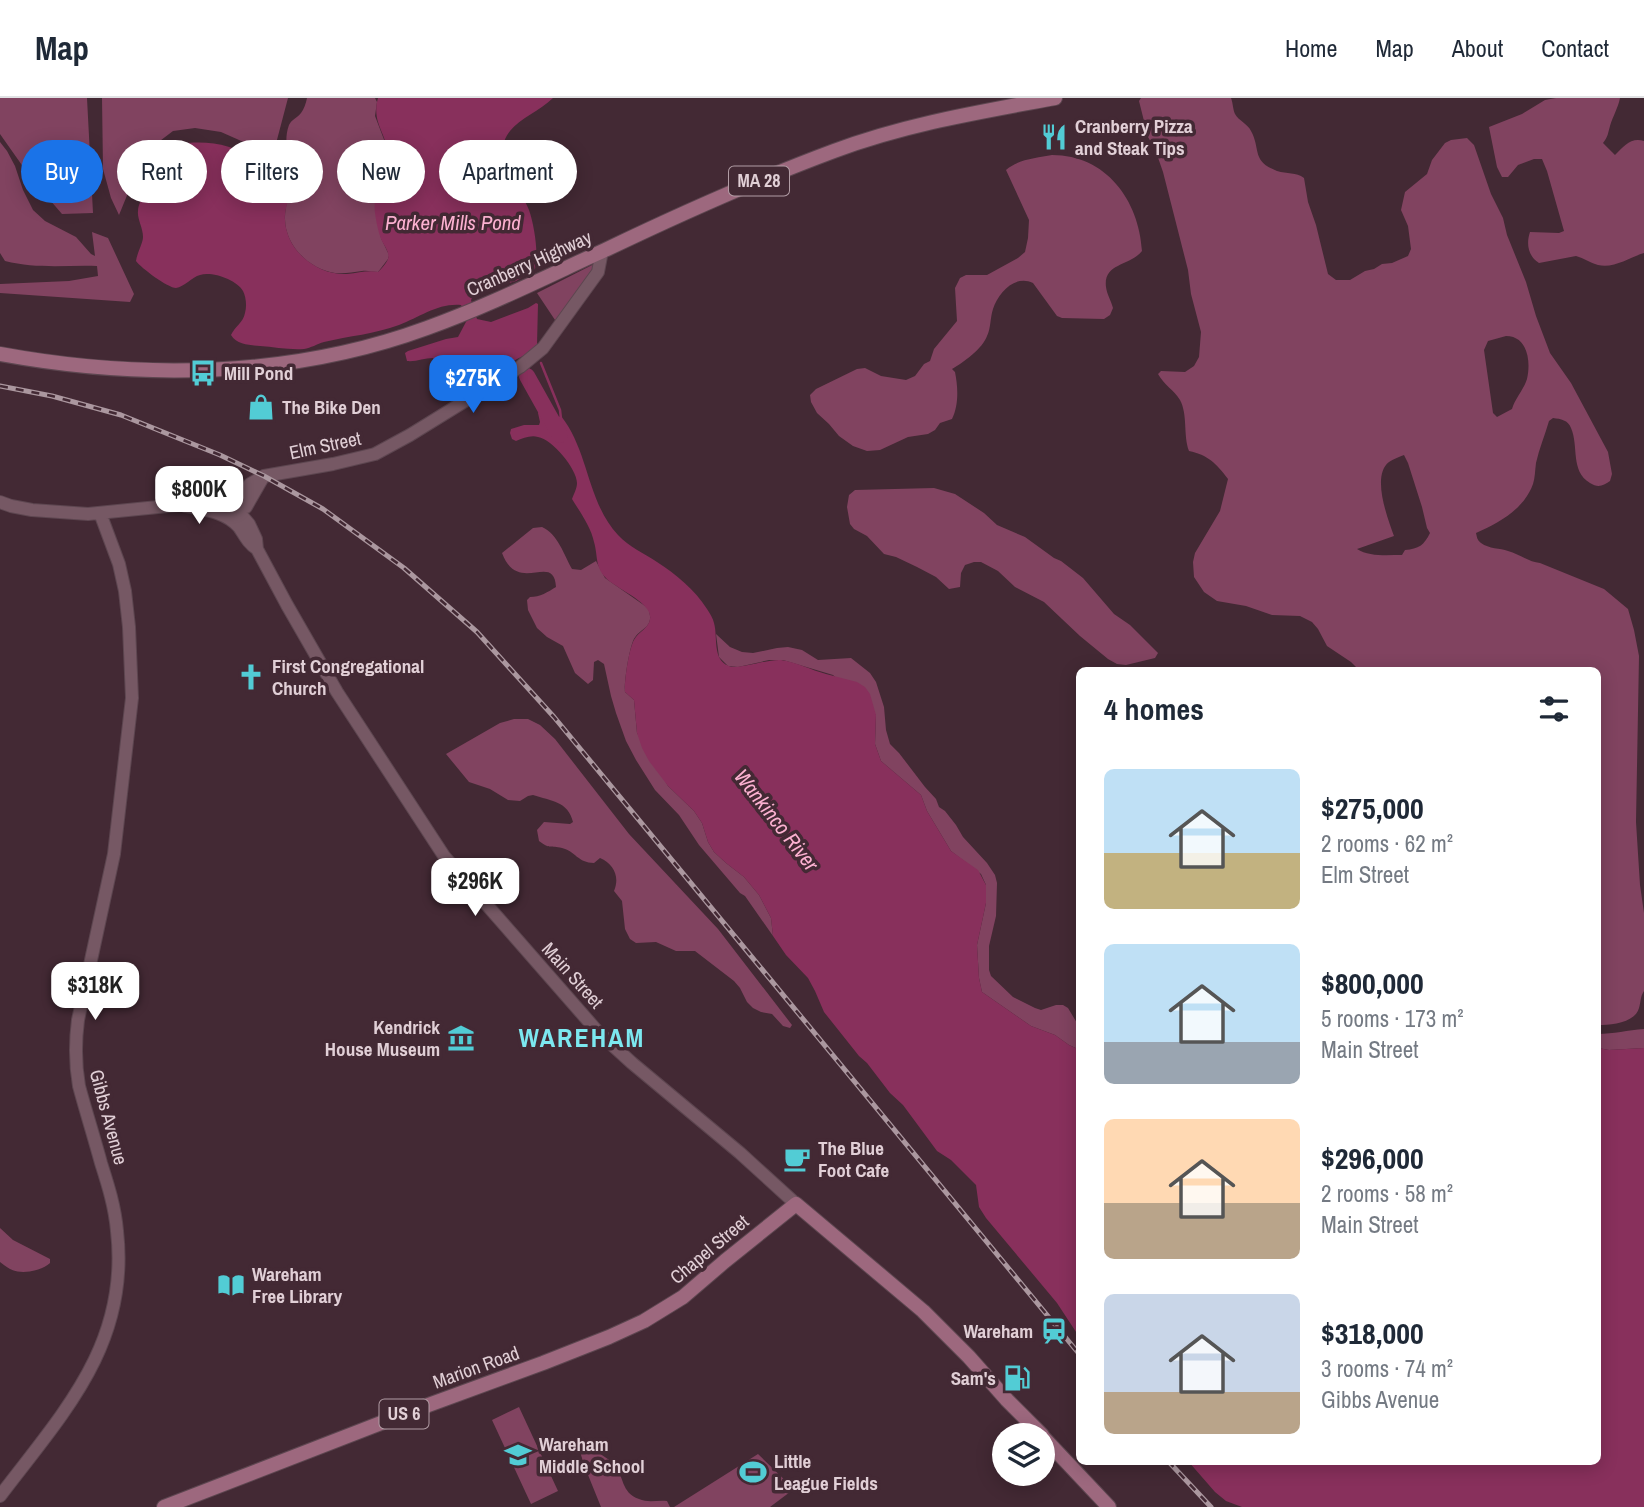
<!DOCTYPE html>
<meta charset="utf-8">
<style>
:root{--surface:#fff;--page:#f6f6f7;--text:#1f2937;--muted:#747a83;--line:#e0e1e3;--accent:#1a73e8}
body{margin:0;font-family:"Archivo Narrow",sans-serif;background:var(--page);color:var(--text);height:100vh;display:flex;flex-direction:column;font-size:26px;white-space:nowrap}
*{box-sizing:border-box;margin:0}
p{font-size:23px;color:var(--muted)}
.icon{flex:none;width:38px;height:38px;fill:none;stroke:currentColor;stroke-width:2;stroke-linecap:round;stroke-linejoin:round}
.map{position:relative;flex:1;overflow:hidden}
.side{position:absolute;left:1076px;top:569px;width:525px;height:798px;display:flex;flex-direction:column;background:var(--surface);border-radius:10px;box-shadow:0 4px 18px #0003}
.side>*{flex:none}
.hud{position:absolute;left:21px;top:42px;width:665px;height:63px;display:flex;gap:14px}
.buttons{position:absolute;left:992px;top:1325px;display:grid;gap:14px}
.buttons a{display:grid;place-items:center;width:63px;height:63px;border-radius:50%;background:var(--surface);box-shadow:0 4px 18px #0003;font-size:35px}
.price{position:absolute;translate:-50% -60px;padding:0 16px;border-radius:14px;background:#fff;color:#222;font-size:23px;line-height:46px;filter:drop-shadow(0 2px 4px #0008)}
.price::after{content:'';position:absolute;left:50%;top:42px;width:21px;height:16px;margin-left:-10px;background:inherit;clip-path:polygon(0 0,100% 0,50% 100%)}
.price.current{background:var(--accent);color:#fff}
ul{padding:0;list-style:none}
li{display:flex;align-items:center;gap:21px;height:175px;padding:0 28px}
li span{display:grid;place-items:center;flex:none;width:196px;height:140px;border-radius:10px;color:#555}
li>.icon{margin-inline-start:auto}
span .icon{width:84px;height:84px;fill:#fffc;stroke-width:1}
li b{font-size:30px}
h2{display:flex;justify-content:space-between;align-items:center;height:84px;padding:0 28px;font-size:30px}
.chip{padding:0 24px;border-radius:32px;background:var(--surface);box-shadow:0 4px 18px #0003;font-size:24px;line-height:63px}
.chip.current{background:var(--accent);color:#fff}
header{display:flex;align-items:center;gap:42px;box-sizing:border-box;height:98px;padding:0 35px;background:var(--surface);border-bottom:2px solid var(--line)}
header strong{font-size:33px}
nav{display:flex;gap:38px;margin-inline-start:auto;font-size:24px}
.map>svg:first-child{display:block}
</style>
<header>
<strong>Map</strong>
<nav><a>Home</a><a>Map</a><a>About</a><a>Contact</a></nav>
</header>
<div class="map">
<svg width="1644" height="1409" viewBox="0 0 1644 1409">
<rect width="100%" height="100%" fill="#432934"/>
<path fill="#814360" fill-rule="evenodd" d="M 0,0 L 87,0 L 93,115 L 62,116 L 31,80 L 0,36 Z
M 102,0 L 288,0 L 273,57 L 221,34 L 195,30 L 173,33 L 148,52 L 137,73 L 119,117 L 111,100 L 103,71 Z
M 307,0 L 375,0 L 377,4 L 375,18 L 388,52 L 388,63 L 385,76 L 376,94 L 381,140 L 389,157 L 388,161 L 378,174 C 373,174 367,172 362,173 C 353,174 345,176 335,175 C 308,171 284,146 285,119 C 285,105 292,94 285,82 C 292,64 282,45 289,27 C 292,21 297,20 301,15 C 304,11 306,5 307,0 Z
M 1141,0 L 1231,0 C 1233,5 1233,12 1235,16 C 1239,23 1248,26 1251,33 C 1261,51 1251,63 1277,73 C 1287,76 1296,74 1304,80 L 1308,104 L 1316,127 L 1328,176 L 1336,182 L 1350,182 L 1365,173 L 1374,171 L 1382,166 L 1392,165 L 1408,158 L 1411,151 L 1408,128 L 1401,112 L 1405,94 L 1427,76 L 1432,62 L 1445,45 L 1451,42 L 1467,40 L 1474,47 L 1491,96 L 1503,120 L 1507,137 L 1526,184 L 1536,218 L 1550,255 L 1571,285 L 1608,354 L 1612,376 L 1610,383 C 1603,388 1598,390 1590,385 C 1570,373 1579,348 1571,330 C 1568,322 1561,321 1553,320 L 1549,323 C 1545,337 1539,351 1536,365 C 1535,372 1535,380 1533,386 C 1524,411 1499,425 1476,435 C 1477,439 1477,442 1481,445 C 1489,451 1500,450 1508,453 C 1519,456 1529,464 1540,465 L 1604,491 L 1628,511 L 1634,532 L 1639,558 L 1636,724 L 1640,787 L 1644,815 L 1644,893 C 1640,899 1641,903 1639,910 C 1635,925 1611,927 1598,927 L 1598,810 L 1599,798 L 1598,758 L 1598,572 L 1359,572 L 1351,564 L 1327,548 L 1318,531 L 1312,524 L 1300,518 L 1272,517 L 1246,508 L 1217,503 L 1204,494 L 1194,479 L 1193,464 L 1195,455 L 1220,413 L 1228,381 C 1216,365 1208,357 1189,353 C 1183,337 1188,317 1180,302 C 1174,292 1164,287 1158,276 L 1161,273 L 1185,274 L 1194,268 L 1199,259 L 1201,234 L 1191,196 L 1188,172 L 1163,74 L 1155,51 L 1148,39 L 1139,3 ZM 1506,238 C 1528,238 1531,264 1527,281 C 1524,291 1515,301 1512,311 L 1497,319 L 1493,315 L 1484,252 L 1488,243 ZM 1404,357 L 1408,365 L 1422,409 L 1427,430 L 1430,435 C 1424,447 1419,451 1405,452 L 1402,457 C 1387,457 1369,459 1357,451 L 1394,438 C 1388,421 1371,378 1389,364 C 1393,361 1399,359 1404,357 Z
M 1556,0 L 1620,0 C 1618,10 1613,18 1610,28 C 1608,35 1608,39 1603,45 L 1615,57 C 1624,48 1631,39 1644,43 L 1644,155 C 1630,159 1614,171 1598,167 C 1590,165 1584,160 1576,158 L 1539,165 C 1528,158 1526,146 1530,134 L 1559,135 L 1564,133 L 1547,73 L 1542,61 L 1534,61 L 1518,67 L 1508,79 L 1502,79 L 1497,69 L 1489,29 L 1522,16 L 1545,2 Z
M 0,44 L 7,53 L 15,68 L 23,92 L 33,112 L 45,123 L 76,139 L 91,156 L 95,158 L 92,134 L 108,140 L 134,196 L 130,204 L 0,195 L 0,186 L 69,183 L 98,178 L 97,168 C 66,167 36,171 5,163 L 0,155 Z
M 1052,57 C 1106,57 1139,102 1142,153 C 1130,168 1103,165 1106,189 C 1107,197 1111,202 1113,210 L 1110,217 L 1104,221 L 1062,220 L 1057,218 L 1033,185 C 1015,176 998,195 993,211 C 990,220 991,230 987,238 C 983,250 963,265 952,271 L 955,274 C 958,289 959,307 952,321 L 940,325 L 935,332 L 928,336 L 908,339 L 880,352 L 867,353 L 853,348 L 839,338 L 829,326 L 817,315 L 811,304 L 810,297 L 816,291 L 857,271 L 865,270 L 881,278 L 906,282 L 915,278 L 924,266 L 930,263 L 934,251 L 957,223 L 955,190 L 960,180 L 966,177 L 987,177 L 1018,160 L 1025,154 L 1028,140 L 1029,122 L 1006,72 C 1018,61 1037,60 1052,57 Z
M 602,162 L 561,231 L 537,195 Z
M 934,390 L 955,396 L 984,415 L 997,427 L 1025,439 L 1054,460 L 1061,463 L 1083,480 L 1114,516 L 1130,527 L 1158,555 L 1155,560 L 1126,567 L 1117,566 L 1108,561 L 1080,538 L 1044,504 L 1015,489 L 998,473 L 981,464 L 974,464 L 965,467 L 961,475 L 960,489 L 949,491 L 936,479 L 917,469 L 896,459 L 884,456 L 867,438 L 854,431 L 850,426 L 847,409 L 849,397 L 855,392 Z
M 542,429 C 558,436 564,457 572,471 L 581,472 L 596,463 L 605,480 L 648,510 C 656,531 639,529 633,543 C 629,553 624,584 625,594 L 634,602 L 637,635 L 668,688 L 694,713 L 702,725 L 708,744 L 714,754 L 726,765 L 744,779 L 759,797 L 771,820 L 773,838 L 745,798 L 740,795 L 699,747 L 679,717 L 655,692 L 636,662 L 626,643 L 616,615 L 611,598 L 604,566 L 598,562 L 594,564 L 593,582 L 588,586 L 575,575 L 563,548 L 547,539 L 537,530 L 528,512 L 527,502 L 530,499 C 540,499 548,494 556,489 C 554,453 518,498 502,455 L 533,430 Z
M 716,536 L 730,549 L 742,554 L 753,555 L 777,550 L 788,549 L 802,552 L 818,562 L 851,560 L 870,575 L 876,584 L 884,609 L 886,632 L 890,646 L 899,655 L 925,689 L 936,701 L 939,709 L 945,713 L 956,727 L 963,739 L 987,765 L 995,777 L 997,785 L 996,818 L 989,848 L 989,872 L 991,878 L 1013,899 L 1035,910 L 1041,912 L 1056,907 L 1063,907 L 1068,910 L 1080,930 L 1080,952 L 1069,947 L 1055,937 L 1031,928 L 982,894 L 979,880 L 977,847 L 986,805 L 986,787 L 981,776 L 951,753 L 927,713 L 921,697 L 881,663 L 875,646 L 876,617 L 833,577 L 783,562 L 769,562 L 738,569 L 728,568 L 719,559 Z
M 514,621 L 528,621 L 540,627 L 555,641 L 629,736 L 718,831 L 792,927 L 790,930 L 783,928 L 772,916 L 761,914 L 753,910 L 747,904 L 740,890 L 734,883 L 695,853 L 676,853 L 656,844 L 636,845 L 630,841 L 625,831 L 622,803 L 614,793 C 620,779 614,766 600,760 L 594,765 C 578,765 575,753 562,750 C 550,747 551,752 539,743 L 537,732 L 544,724 L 570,726 L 573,724 C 568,703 551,703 533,697 L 528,698 L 520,703 L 508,702 L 490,691 L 469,684 L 446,656 L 500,625 Z
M 1644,931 L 1644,950 L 1609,952 L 1598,950 L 1598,936 C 1613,936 1628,932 1644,931 Z
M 0,1130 L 13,1142 L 50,1161 L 50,1165 C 41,1173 21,1177 10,1171 C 6,1169 3,1166 0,1164 Z
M 519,1309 L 558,1393 L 531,1406 L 492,1322 Z
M 576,1340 C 581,1343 611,1363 614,1365 C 624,1378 621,1395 639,1401 C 648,1405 657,1402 667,1403 L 670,1409 L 601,1409 L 584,1367 Z
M 758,1356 L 794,1391 L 770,1409 L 674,1409 Z"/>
<path fill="#88305c" d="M 378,0 L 553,0 C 540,13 520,20 510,33 C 489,60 519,87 529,112 C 534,126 539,156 535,171 L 516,183 L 476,194 L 471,202 L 477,221 L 491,224 L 528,210 L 536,205 L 538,206 L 537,247 L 531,254 L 517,261 L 460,296 L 452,269 L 448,260 L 434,262 L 433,260 C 424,260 416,264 407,263 L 405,255 L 408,253 L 446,241 L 458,239 L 467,222 L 461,207 C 438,205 420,219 399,227 C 375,236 349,238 324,244 C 317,246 311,250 304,251 C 289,252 274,249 260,248 C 250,247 237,247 231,237 C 235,228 243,225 245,215 C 247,208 246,199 243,193 C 237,182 212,173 200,177 C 192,179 184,189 176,190 C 168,190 141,170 136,163 C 137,155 143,145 143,139 C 143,130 137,121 138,113 C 138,108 141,102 143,98 C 147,84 150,70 159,58 C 165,51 178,46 188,45 C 221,42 250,53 276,75 C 278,78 282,79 284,81 C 294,91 286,105 285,117 C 284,132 291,149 303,159 C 315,170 331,177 347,176 C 359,175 367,172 378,174 C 381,171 386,166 388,161 C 390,154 384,148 381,141 C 378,133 376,123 375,115 C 372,90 389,80 388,58 C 387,35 371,25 378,0 Z
M 540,312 L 544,313 L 552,322 L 561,318 C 589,353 587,404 618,437 C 629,449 644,455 657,464 C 676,476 695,492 707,511 C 710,516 713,520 714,525 C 718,539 712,562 729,568 C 739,572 766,561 781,562 C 796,564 811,572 826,576 C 836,579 847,581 857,584 L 865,589 L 870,596 L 876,617 L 875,646 L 881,663 L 921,697 L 927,713 L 951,753 L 978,772 L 986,787 L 986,805 L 977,847 L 979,880 L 982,894 L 1031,928 L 1055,937 L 1069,947 L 1080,952 L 1080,1240 L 1057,1205 L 986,1120 L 979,1109 L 976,1087 L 951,1062 L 937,1053 L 903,1007 L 890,995 L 867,965 L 859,958 L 824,914 L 815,893 L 808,880 L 786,857 L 773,838 L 771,820 L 759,797 L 744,779 L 726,765 L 714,754 L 708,744 L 702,725 L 694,713 L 668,688 L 649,663 L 642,650 L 637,635 L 634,602 L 625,594 C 624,584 629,550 634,542 C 638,534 649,530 650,521 C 653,504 615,491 605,479 C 595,468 598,458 594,444 C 591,429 580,414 572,401 C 574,396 577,390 577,385 C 577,371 552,341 538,339 C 531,337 523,340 516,343 L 512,341 L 510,335 L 511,331 L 524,327 L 539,327 L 540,324 L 538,315 Z
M 1598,950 L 1609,952 L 1644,950 L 1644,1409 L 1242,1409 L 1226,1403 L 1215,1394 L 1188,1363 L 1598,1363 Z"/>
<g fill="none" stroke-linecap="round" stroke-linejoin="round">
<path stroke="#88305c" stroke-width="2.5" d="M 541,265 L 560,312 L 561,321"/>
<path stroke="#88305c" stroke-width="16" d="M 527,278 L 560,337"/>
<g stroke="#5d4650" stroke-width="14">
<path id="secondary" d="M 0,404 L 11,408 L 32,412 L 88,416 L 178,407 L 197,402 L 209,402 L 222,404 L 237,412 L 249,426 L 256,441 L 257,451 L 287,507 L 337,594 L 444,758 L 598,934 L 632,965 L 740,1055 L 796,1106
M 185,408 C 204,412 225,413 239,429 C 245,438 248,445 257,451
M 239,409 L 246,409 L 262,381
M 231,422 L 239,409 L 238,402 L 243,395 L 250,386 L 264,378 L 333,366 L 375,356 L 410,337 L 520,269 L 543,250 L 598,174 L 602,153
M 0,1398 C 63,1315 130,1246 117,1133 C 115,1109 108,1087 101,1065 C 94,1039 86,1014 79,988 C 75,965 75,945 78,922 L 114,756 L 132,600 L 129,529 L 125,493 L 119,466 L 100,415"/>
</g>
<g stroke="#5d4650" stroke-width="16">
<path id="primary" d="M 0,256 C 141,282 291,280 427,230 C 488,208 546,179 605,152 C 680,116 756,82 834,53 C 906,26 980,14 1055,0
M 1043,1339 L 1109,1409
M 164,1409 L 412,1313 L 543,1265 L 609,1239 L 644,1223 L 683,1199 L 725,1163 L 796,1106 L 923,1213 L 969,1259 L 1007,1302 L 1042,1337"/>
</g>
<use href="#secondary" stroke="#765864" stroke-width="12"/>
<use href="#primary" stroke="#9d687e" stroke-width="14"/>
<g stroke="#ab979f" stroke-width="5">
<path id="rail" d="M 0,288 L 52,298 L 121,317 L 220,357 L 264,378 L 323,411 L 404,470 L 477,534 L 554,619 L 1080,1257
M 1168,1363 L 1211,1409"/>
</g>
<use href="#rail" stroke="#432934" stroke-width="2.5" stroke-dasharray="8" stroke-linecap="butt"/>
</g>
<defs>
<g id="restaurant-bare" transform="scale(2.1)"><path d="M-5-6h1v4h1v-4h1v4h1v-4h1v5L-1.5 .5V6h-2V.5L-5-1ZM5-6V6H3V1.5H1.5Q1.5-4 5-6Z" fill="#52ccd5" stroke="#432934" stroke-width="2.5" paint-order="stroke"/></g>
<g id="bus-bare" transform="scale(2.1)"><path d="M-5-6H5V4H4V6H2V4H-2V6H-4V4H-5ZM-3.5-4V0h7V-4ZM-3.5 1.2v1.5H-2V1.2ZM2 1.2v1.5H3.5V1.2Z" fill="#52ccd5" stroke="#432934" stroke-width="2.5" paint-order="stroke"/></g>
<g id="shop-bare" transform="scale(2.1)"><path d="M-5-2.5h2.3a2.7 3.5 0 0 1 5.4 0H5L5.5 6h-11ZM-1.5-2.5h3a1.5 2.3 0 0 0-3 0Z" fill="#52ccd5" stroke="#432934" stroke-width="2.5" paint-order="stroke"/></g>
<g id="church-bare" transform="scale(2.1)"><path d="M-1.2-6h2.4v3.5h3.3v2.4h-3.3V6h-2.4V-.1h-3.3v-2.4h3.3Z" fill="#52ccd5" stroke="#432934" stroke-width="2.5" paint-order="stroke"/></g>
<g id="museum-bare" transform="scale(2.1)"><path d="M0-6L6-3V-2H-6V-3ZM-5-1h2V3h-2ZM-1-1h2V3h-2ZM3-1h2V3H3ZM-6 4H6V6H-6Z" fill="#52ccd5" stroke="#432934" stroke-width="2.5" paint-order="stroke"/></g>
<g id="cafe-bare" transform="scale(2.1)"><path d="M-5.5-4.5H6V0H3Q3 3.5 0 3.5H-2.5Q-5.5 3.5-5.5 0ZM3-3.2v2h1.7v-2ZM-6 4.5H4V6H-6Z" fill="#52ccd5" stroke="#432934" stroke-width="2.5" paint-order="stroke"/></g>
<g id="library-bare" transform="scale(2.1)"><path d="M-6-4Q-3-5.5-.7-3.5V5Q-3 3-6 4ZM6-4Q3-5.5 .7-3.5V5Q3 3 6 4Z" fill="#52ccd5" stroke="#432934" stroke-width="2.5" paint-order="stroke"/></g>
<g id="station-bare" transform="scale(2.1)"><path d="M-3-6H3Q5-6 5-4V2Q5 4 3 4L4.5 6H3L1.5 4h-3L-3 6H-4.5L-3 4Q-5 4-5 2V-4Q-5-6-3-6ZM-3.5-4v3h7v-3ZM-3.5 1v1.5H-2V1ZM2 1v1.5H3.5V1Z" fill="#52ccd5" stroke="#432934" stroke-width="2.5" paint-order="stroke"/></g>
<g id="fuel-bare" transform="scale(2.1)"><path d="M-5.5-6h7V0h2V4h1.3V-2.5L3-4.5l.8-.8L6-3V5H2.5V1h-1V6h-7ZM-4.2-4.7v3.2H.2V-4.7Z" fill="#52ccd5" stroke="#432934" stroke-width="2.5" paint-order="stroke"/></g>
<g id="school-bare" transform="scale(2.1)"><path d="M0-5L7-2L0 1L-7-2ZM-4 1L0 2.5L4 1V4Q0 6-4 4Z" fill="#52ccd5" stroke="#432934" stroke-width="2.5" paint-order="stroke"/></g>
<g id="stadium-bare" transform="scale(2.1)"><path d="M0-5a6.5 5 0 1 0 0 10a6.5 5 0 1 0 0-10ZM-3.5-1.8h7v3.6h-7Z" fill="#52ccd5" stroke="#432934" stroke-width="2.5" paint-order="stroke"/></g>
</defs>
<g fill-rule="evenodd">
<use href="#restaurant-bare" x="1054" y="39"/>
<use href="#bus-bare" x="203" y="275"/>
<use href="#shop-bare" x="261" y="309"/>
<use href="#church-bare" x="251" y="579"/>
<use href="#museum-bare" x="461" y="940"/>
<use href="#cafe-bare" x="797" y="1061"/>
<use href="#library-bare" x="231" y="1187"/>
<use href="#station-bare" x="1054" y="1233"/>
<use href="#fuel-bare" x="1017" y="1280"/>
<use href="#school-bare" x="518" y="1357"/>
<use href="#stadium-bare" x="753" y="1374"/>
</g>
<g text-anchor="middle" stroke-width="7" stroke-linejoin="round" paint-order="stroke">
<g fill="#432934" stroke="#b29da5" stroke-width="2">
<rect x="729" y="68.5" width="60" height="29" rx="5"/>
<rect x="379.5" y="1301.5" width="49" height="29" rx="5"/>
</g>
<g font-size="18" font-weight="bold" fill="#e1cfd6">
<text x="759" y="89">MA 28</text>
<text x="404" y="1322">US 6</text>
</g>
<g font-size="19" font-weight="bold" fill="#e1cfd6" stroke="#432934" text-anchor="start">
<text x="1075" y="35">Cranberry Pizza<tspan x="1075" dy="22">and Steak Tips</tspan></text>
<text x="224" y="282">Mill Pond</text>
<text x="282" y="316">The Bike Den</text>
<text x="272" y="575">First Congregational<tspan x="272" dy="22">Church</tspan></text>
<text x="440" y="936" text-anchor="end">Kendrick<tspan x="440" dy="22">House Museum</tspan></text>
<text x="818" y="1057">The Blue<tspan x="818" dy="22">Foot Cafe</tspan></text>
<text x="252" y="1183">Wareham<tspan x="252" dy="22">Free Library</tspan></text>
<text x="1033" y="1240" text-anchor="end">Wareham</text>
<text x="996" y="1287" text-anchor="end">Sam's</text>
<text x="539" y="1353">Wareham<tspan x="539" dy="22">Middle School</tspan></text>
<text x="774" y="1370">Little<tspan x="774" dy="22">League Fields</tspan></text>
</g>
<g font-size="19" fill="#e1cfd6" stroke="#432934">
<text transform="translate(529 165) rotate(-24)" y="7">Cranberry Highway</text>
<text transform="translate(325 347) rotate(-12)" y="7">Elm Street</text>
<text transform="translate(573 877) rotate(48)" y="7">Main Street</text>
<text transform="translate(109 1019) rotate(75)" y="7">Gibbs Avenue</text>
<text transform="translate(709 1151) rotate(-40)" y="7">Chapel Street</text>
<text transform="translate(476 1269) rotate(-20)" y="7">Marion Road</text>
</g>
<g font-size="21" font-style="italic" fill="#fcb1d1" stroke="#432934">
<text x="453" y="132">Parker Mills Pond</text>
<text transform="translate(776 722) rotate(52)" y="7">Wankinco River</text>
</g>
<g font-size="26" font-weight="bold" letter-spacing="2" fill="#7ce8f0" stroke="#432934">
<text x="582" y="949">WAREHAM</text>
</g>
</g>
</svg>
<div class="buttons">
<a><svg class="icon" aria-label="layers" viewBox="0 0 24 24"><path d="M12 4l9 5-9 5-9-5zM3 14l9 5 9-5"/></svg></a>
</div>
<b class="price current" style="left:473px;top:317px">$275K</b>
<b class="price" style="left:199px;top:428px">$800K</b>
<b class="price" style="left:475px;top:820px">$296K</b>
<b class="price" style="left:95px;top:924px">$318K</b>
<div class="hud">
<a class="chip current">Buy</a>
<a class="chip">Rent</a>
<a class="chip">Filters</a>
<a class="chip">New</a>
<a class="chip">Apartment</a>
</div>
<section class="side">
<h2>4 homes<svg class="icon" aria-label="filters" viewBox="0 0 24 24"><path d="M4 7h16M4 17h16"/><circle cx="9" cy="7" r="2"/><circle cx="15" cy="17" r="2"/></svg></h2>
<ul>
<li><span style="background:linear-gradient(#bfe0f5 60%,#c2b280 0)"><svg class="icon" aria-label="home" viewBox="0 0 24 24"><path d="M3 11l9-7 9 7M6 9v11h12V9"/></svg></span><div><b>$275,000</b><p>2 rooms · 62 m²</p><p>Elm Street</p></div></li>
<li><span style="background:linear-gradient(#bfe0f5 70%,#9aa5b1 0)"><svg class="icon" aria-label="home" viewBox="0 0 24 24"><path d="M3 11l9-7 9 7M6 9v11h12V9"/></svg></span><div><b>$800,000</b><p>5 rooms · 173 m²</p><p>Main Street</p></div></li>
<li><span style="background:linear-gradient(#ffd9b3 60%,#b9a48a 0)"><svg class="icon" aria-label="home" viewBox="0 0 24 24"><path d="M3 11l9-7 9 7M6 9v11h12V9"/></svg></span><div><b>$296,000</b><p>2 rooms · 58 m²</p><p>Main Street</p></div></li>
<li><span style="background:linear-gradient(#c9d6e8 70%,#b9a48a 0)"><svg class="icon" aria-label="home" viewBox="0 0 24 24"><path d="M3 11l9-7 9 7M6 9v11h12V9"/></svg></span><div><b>$318,000</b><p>3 rooms · 74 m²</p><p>Gibbs Avenue</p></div></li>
</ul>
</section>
</div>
